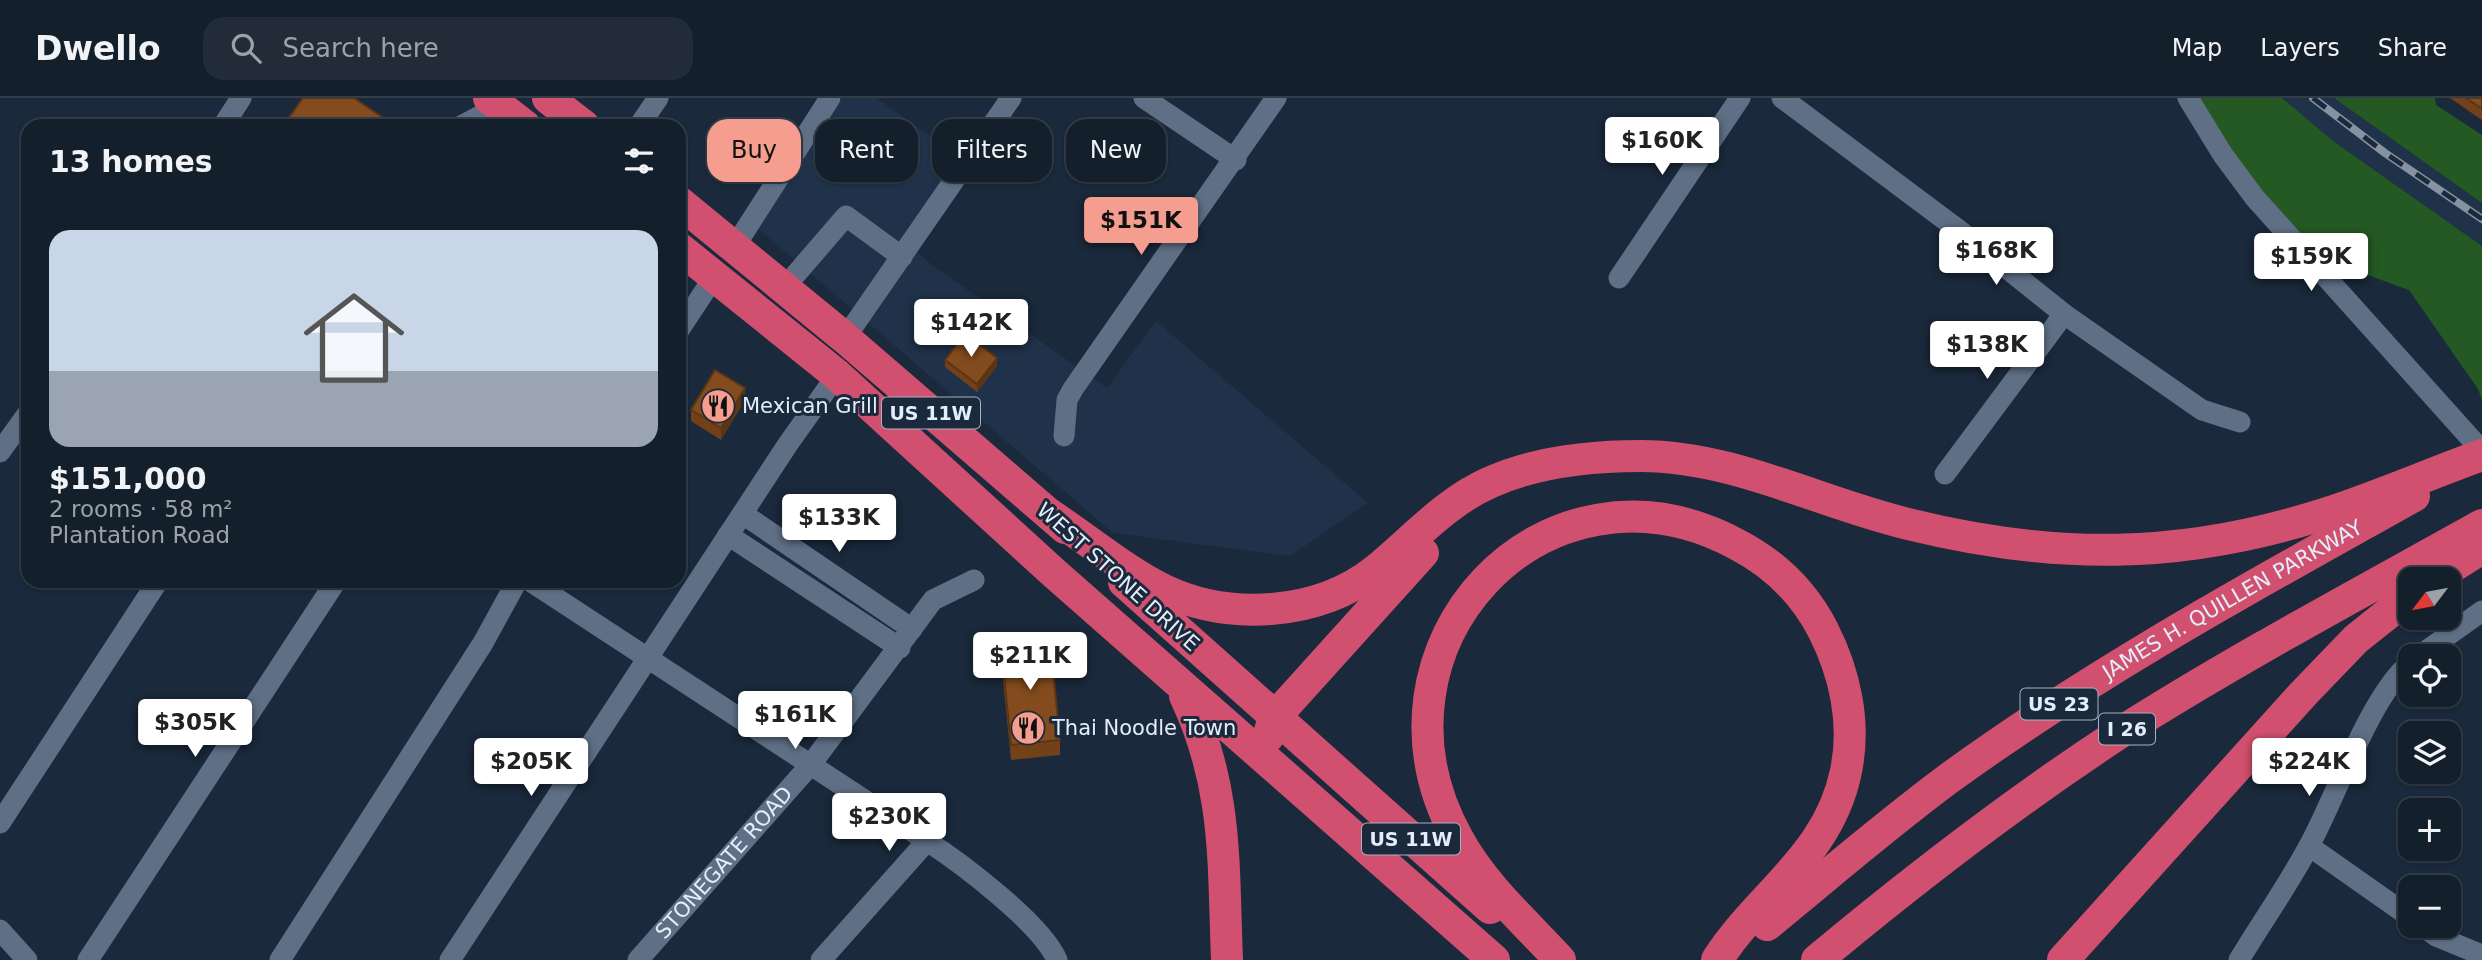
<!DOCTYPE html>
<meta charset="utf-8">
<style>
:root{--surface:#141f2c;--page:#212c38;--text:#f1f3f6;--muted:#9da2a9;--line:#333d48;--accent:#f59d8e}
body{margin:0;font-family:"DejaVu Sans",sans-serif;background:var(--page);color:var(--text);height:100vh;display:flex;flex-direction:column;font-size:26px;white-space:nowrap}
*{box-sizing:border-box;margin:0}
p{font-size:23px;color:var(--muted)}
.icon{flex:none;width:38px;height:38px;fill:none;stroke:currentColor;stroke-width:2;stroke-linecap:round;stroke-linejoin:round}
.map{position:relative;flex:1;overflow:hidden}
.details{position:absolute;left:21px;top:21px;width:665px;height:469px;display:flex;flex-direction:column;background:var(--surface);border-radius:21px;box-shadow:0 2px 5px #0004,0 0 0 2px var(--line)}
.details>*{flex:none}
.hud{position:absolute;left:707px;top:21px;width:665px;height:63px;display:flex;gap:14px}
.needle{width:46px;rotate:238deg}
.controls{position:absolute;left:2398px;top:469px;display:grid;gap:14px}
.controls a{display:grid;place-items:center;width:63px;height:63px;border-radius:14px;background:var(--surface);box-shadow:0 2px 5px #0004,0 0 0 2px var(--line);font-size:35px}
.price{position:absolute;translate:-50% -60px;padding:0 16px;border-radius:7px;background:#fff;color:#222;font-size:23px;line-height:46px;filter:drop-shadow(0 2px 4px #0008)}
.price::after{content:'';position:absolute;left:50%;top:42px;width:21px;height:16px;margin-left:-10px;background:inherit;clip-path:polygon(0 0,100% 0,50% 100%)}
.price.selected{background:var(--accent);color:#111}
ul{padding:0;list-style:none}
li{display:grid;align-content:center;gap:14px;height:371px;padding:0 28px}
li+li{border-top:2px solid var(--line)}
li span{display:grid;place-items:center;height:217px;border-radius:21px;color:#555}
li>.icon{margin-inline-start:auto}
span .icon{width:126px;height:126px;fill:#fffc;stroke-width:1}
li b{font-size:30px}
h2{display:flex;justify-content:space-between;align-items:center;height:84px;padding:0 28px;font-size:30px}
.tag{padding:0 24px;border-radius:21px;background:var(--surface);box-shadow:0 2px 5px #0004,0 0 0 2px var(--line);font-size:24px;line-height:63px}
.tag.selected{background:var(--accent);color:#111}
header{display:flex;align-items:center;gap:42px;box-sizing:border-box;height:98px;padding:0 35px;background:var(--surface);border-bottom:2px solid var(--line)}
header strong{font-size:33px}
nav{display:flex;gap:38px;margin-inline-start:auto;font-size:24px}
.search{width:490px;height:63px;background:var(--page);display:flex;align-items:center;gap:18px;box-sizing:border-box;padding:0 24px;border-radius:21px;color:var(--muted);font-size:26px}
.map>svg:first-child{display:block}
</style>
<header>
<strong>Dwello</strong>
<div class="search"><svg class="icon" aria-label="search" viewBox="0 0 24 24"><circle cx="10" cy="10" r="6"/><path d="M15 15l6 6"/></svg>Search here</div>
<nav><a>Map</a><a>Layers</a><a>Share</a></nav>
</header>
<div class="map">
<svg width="2482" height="862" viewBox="0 0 2482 862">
<rect width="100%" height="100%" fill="#1a293b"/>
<path fill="#1f3249" d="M 842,0 L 876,0 L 959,58 L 901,140 L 931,166 L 1107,290 L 1156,223 L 1368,405 L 1290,458 L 1113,435 L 756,129 Z
M 2282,0 L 2334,0 L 2482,105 L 2482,148 L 2333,43 Z"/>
<path fill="#245923" d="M 2188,0 L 2282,0 L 2333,43 L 2482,148 L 2482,302 L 2478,291 L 2409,192 L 2362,175 L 2288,139 Z
M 2334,0 L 2435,0 L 2436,7 L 2482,37 L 2482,105 Z"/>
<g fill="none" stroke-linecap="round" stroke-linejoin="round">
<g stroke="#5f7086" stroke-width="21">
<path d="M 1144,0 L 1236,62"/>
<path d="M 1782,0 L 1960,133 L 2064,216 L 2202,312 L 2240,324"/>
<path d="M 2188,0 L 2223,57 L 2255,100 L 2482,353"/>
<path d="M 223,28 L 241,0"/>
<path d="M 461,28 L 499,8"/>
<path d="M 639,28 L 658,0"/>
<path d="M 735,148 L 830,0"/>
<path d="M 1619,180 L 1740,0"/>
<path d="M 784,190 L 846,118 L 902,159"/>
<path d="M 679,232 L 714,179"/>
<path d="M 845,240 L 1011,0"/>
<path d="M 1064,338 L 1067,302 L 1073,291 L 1276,0"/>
<path d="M 0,354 L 28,315"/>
<path d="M 1945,376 L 2064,216"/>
<path d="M 743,416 L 912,531"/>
<path d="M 728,437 L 900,550"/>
<path d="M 530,483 L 927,743 L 821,862"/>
<path d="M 2419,558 L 2482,513"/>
<path d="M 0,725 L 158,483"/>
<path d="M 927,743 C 961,765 1042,826 1057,862"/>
<path d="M 2309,748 L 2410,819"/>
<path d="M 2422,828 L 2436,838 L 2482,857"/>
<path d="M 0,832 L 27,862"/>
<path d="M 88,862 L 336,483"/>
<path d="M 280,862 L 483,545 L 517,483"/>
<path d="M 450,862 L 788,346 L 837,277"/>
<path id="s1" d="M 638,862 L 812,665 L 933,502 L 974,482"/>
<path d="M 2239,862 C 2262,824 2288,787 2309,748 C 2336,699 2370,598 2410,565"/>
</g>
<g stroke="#d2506f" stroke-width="32">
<path d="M 489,0 L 525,28"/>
<path d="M 548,0 L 584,28"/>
<path d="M 679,104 L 845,240 L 1065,430"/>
<path d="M 679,150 L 837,277 L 1054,475 L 1494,862"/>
<path d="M 1049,416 C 1083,438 1129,476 1164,492 C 1229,523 1318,518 1376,472 C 1413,442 1445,404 1491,384 C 1536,364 1592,358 1641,358 C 1733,358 1820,405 1908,426 C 2054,462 2180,462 2324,416 C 2377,399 2429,376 2482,357"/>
<path d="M 2433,481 L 2482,450"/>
<path d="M 1124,484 L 1490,810"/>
<path d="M 1185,598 C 1228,689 1223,765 1227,862"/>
<path d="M 1268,639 L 1274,620 L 1423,455"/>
<path id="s2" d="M 1767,827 C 1827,778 1886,727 1948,681 C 2095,574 2256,486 2414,398"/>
<path d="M 1560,862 C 1525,824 1483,787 1458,741 C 1351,549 1545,342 1738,447 C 1774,466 1804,495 1823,532 C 1845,575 1856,625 1846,673 C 1829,758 1760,795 1717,862"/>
<path d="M 1817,862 C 1913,782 2013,705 2118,636 C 2236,561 2360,495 2482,427"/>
<path d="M 2063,862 L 2303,596 L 2356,541 L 2410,498"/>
</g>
<g stroke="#8692a1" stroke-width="8">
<path id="rail" d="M 2313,0 L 2385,55 L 2482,121"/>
</g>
<use href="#rail" stroke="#1a293b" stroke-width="5" stroke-dasharray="16" stroke-linecap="butt"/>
</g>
<path fill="#72411a" d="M 2450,0 L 2482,0 L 2482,22 Z
M 945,262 L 997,268 L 977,294 L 945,269 Z
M 745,302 L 721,342 L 691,323 L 691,312 Z
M 1001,547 L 1060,642 L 1060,657 L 1011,662 L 1001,562 Z"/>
<path fill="#5c3515" d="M 997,260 L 997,268 L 977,294 L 977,286 Z
M 745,290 L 745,302 L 721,342 L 721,330 Z"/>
<path fill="#844c1e" stroke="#5c3515" stroke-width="2" d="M 303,0 L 354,0 L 395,28 L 283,28 Z
M 2466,0 L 2482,0 L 2482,11 Z
M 965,236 L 997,260 L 977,286 L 945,262 Z
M 715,272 L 745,290 L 721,330 L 691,312 Z
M 1050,542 L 1060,642 L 1011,647 L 1001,547 Z"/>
<defs>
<g id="restaurant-disc" transform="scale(1.75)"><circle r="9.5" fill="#f59d8e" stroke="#1a293b"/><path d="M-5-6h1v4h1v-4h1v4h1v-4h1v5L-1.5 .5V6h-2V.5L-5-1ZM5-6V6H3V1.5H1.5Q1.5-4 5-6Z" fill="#111"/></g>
</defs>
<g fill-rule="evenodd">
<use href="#restaurant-disc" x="718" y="308"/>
<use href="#restaurant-disc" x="1028" y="630"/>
</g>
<g text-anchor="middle" stroke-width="6" stroke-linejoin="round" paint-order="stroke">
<g fill="#1a293b" stroke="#a7b2c1" stroke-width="2">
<rect x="882" y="299.5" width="98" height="31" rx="5"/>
<rect x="2020.5" y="590.5" width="77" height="31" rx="5"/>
<rect x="2099" y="615.5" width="56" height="31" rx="5"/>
<rect x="1362" y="725.5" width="98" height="31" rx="5"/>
</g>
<g font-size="19" font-weight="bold" fill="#e4edfa">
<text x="931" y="322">US 11W</text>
<text x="2059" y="613">US 23</text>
<text x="2127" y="638">I 26</text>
<text x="1411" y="748">US 11W</text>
</g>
<g font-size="21" fill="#e4edfa" stroke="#1a293b" text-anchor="start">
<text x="742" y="315">Mexican Grill</text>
<text x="1052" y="637">Thai Noodle Town</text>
</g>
<g font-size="21" fill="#e4edfa" stroke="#1a293b">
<text transform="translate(1118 479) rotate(42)" y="7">WEST STONE DRIVE</text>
<text dy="7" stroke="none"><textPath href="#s2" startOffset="569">JAMES H. QUILLEN PARKWAY</textPath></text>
<text dy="7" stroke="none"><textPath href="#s1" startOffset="130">STONEGATE ROAD</textPath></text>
</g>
</g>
</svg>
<div class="controls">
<a><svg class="needle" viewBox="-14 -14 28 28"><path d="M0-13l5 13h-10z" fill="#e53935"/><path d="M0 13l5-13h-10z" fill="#9da2a9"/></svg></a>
<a><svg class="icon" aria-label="locate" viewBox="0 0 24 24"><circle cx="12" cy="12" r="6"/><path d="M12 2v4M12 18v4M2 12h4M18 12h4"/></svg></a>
<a><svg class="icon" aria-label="layers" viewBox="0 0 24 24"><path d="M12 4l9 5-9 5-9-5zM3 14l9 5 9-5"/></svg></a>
<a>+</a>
<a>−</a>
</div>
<b class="price" style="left:1662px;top:79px">$160K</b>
<b class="price selected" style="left:1141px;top:159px">$151K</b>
<b class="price" style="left:1996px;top:189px">$168K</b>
<b class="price" style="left:2311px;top:195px">$159K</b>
<b class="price" style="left:971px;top:261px">$142K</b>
<b class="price" style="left:1987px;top:283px">$138K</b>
<b class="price" style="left:839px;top:456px">$133K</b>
<b class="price" style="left:1030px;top:594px">$211K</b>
<b class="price" style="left:795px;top:653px">$161K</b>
<b class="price" style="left:195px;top:661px">$305K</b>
<b class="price" style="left:531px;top:700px">$205K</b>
<b class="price" style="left:2309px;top:700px">$224K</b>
<b class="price" style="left:889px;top:755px">$230K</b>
<div class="hud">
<a class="tag selected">Buy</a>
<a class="tag">Rent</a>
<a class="tag">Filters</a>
<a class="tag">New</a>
</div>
<section class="details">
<h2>13 homes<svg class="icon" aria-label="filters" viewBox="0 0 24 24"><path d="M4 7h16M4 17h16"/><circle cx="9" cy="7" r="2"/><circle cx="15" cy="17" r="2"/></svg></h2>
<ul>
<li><span style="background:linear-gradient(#c9d6e8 65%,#9aa5b1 0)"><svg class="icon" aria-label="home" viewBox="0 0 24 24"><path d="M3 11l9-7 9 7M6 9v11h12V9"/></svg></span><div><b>$151,000</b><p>2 rooms · 58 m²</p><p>Plantation Road</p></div></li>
</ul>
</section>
</div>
